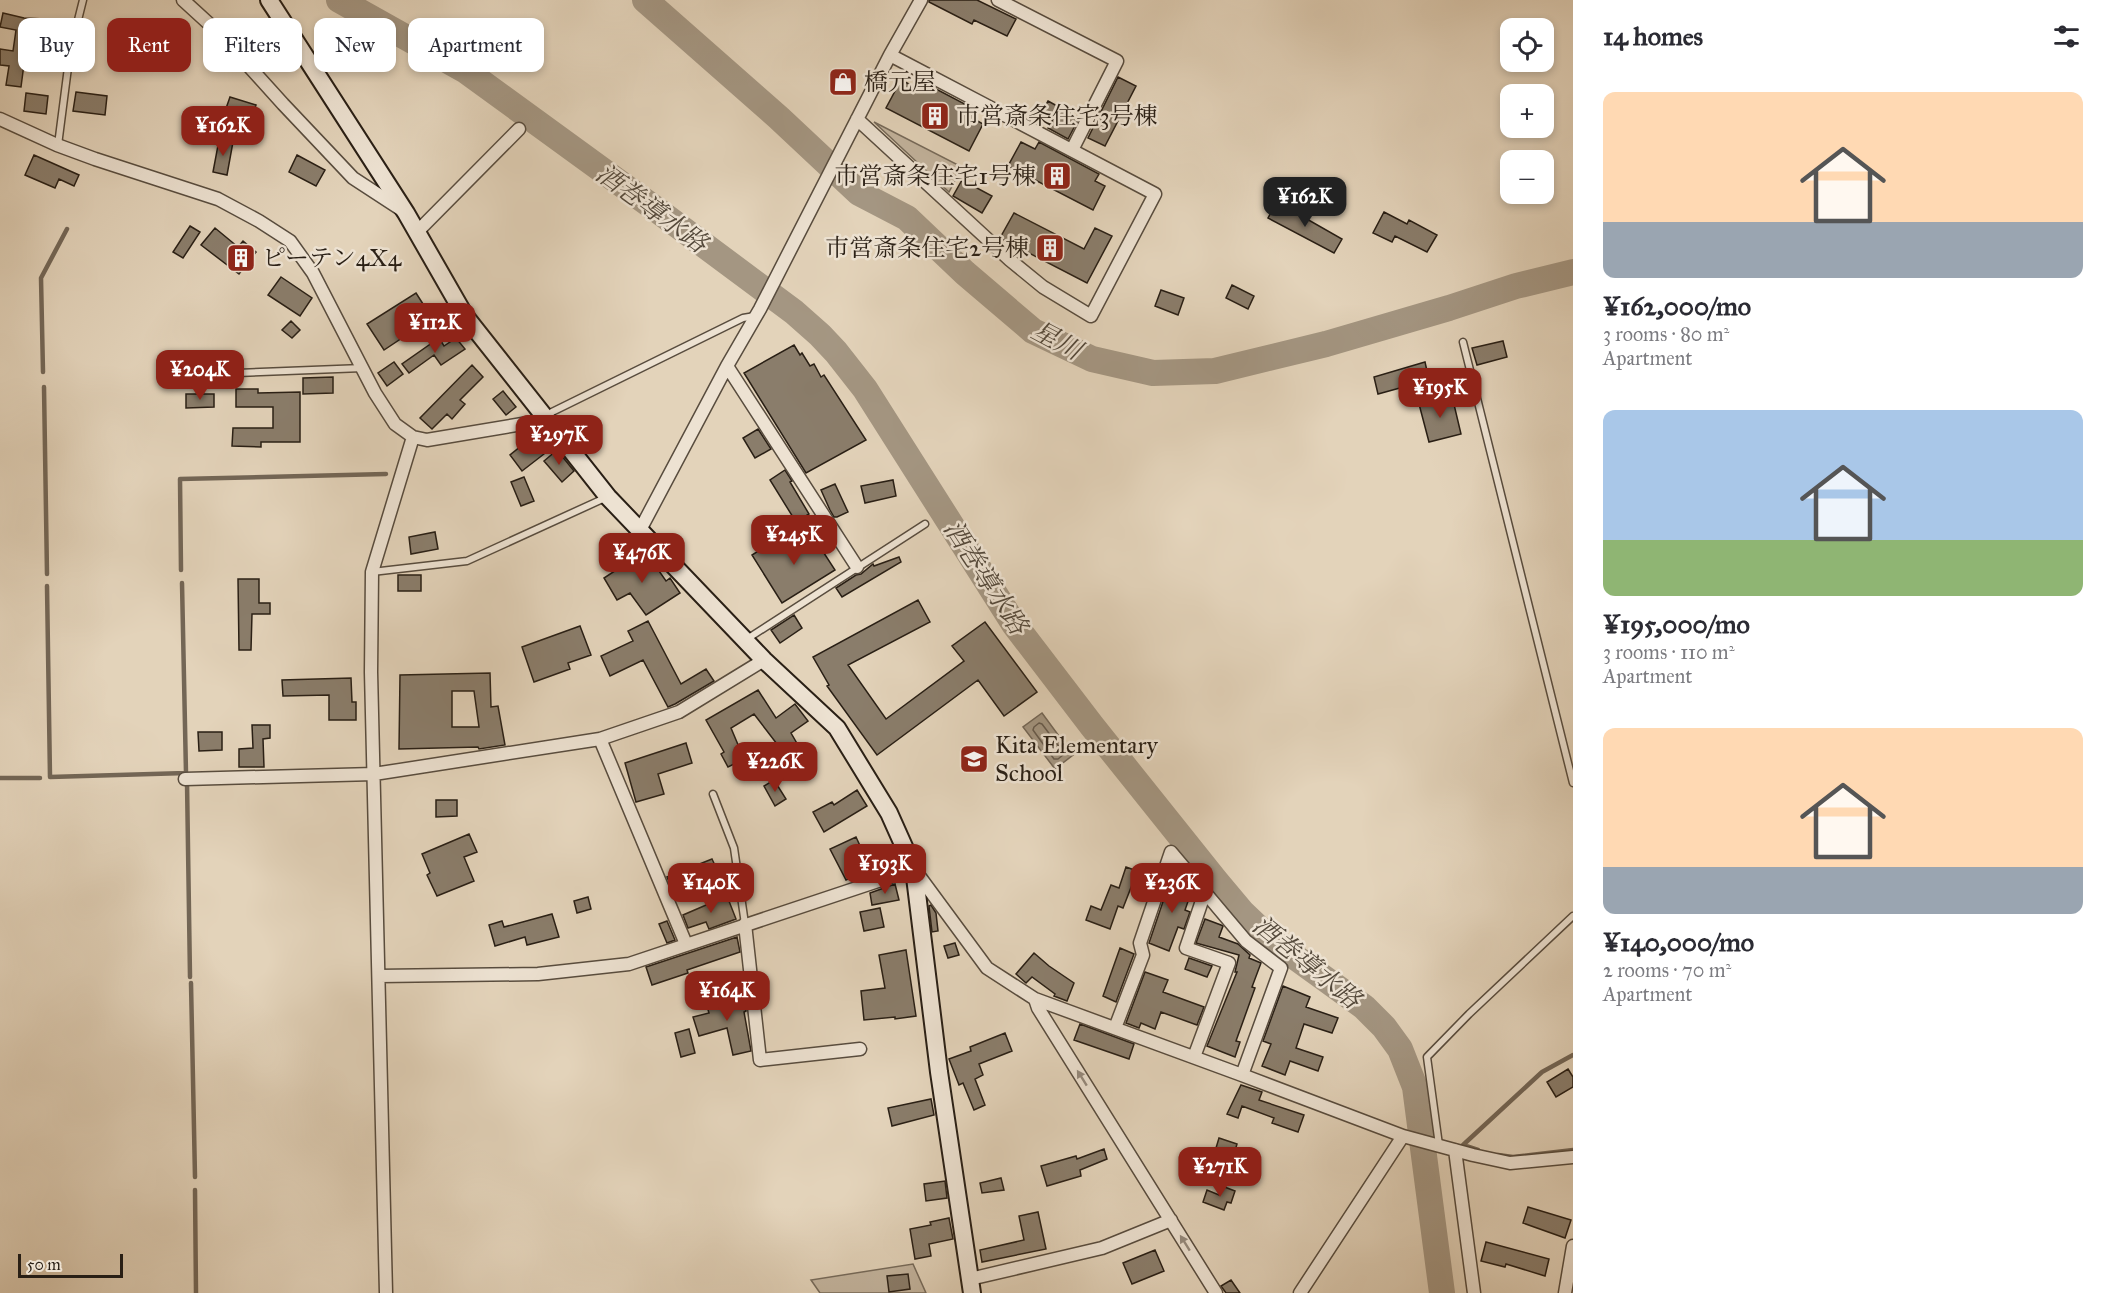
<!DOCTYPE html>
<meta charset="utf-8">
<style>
:root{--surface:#fff;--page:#f7f7f7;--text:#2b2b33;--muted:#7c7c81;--accent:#8f2418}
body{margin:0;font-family:"IM FELL Great Primer","Noto Serif JP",serif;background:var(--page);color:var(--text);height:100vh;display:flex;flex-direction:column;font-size:22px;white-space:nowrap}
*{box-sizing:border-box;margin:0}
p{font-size:20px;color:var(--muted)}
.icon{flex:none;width:33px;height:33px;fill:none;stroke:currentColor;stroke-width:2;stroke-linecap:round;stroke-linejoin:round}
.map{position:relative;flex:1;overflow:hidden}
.side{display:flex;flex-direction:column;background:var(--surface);width:540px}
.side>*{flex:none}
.hud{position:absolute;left:18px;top:18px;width:570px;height:54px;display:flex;gap:12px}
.buttons{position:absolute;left:1500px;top:18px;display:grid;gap:12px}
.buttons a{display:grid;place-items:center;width:54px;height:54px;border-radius:12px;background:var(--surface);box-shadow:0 3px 9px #0003;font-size:30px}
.scale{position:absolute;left:18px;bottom:15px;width:105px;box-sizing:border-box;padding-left:6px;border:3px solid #291f15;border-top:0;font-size:16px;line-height:21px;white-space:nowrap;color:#291f15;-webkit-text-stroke:4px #ede2d2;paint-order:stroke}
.price{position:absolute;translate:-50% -51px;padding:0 14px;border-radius:12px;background:var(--accent);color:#fff;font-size:20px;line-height:39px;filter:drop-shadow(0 2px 3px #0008)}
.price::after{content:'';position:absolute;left:50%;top:36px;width:18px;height:14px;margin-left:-9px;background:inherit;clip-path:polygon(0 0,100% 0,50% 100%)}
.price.selected{background:#222;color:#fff}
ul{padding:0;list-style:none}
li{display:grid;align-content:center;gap:12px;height:318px;padding:0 30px}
li span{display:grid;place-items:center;height:186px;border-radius:12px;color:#555}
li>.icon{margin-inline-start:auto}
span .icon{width:108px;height:108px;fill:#fffc;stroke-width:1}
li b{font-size:26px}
h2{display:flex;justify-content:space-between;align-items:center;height:72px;padding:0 30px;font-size:26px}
.tag{padding:0 21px;border-radius:12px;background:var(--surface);box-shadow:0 3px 9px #0003;font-size:21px;line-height:54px}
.tag.selected{background:var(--accent);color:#fff}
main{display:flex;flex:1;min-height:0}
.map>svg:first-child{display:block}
</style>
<main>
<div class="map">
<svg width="1573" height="1293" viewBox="0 0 1573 1293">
<rect width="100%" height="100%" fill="#e3d3ba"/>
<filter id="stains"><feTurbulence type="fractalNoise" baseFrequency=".00333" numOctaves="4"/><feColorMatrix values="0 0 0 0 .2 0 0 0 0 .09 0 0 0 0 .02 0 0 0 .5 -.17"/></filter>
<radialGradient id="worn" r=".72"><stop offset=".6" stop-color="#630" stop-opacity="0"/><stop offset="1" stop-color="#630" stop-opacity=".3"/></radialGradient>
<path fill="#c3b49e" stroke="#766a5a" stroke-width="1.5" d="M 874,122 L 962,167 L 949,192 Z
M 913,1264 L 926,1293 L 820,1293 L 811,1280 Z"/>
<path fill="#a49682" stroke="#736656" stroke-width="1.5" d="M 1042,713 L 1073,755 L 1055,769 L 1023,727 Z"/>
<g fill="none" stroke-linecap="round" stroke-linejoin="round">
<path stroke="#665a4c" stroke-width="1.5" d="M 1039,723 L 1042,724 L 1063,752 L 1063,755 L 1058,759 L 1054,759 L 1033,730 L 1034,727 Z"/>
<path stroke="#736656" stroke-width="4.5" d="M 43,372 L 41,278 L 67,229
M 44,387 L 47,574
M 181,570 L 180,479 L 386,474
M 47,586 L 50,777 L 186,773 L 182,583
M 0,778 L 40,778
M 187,782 L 190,977
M 191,983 L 195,1177
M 1478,1150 L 1463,1145 L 1542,1072 L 1573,1055
M 1498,1155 L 1513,1157 L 1573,1150
M 195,1190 L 196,1293"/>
<path stroke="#a49682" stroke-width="26" d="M 339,0 L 466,71 L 657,210 L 794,312 L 820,335 L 836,352 L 865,389 L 1014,624 L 1092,726 L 1216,881 L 1242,912 L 1270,939 L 1364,1007 L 1384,1027 L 1400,1049 L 1415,1087 L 1442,1293
M 645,0 L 779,118 L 859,193 L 907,218 L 965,273 L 1033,331 L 1092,359 L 1153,373 L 1215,371 L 1326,344 L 1449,308 L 1516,286 L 1573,272"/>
</g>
<path fill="#8a7d6b" stroke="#291f15" stroke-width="1.5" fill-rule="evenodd" d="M 929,0 L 977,0 L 1016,19 L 1007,36 L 974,20 L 972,24 L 929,2 Z
M 3,13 L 24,18 L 44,19 L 42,35 L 36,34 L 32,65 L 24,64 L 21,87 L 6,85 L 9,66 L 0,65 L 0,49 L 13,51 L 16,30 L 0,27 Z
M 1118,77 L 1136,86 L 1105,146 L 1088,138 Z
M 901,80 L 915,87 L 919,80 L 978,111 L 974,119 L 983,124 L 969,151 L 886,108 Z
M 76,92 L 107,96 L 105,115 L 73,111 Z
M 26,93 L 48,96 L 46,114 L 24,111 Z
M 230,97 L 256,105 L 249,125 L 223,117 Z
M 1048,101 L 1079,118 L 1068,139 L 1048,128 L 1053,119 L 1041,114 Z
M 219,140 L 233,142 L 227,175 L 213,172 Z
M 1021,142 L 1035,149 L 1039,142 L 1099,174 L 1095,181 L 1105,186 L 1093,210 L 1008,166 Z
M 34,155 L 79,175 L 74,186 L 59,179 L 55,188 L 25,175 Z
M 297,155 L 325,170 L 316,186 L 289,172 Z
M 962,180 L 992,196 L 982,213 L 953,196 Z
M 1277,202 L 1342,239 L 1334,253 L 1268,218 Z
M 1384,212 L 1407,224 L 1409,220 L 1437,235 L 1427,252 L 1395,236 L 1392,242 L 1373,233 Z
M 1014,213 L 1084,249 L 1095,228 L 1112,236 L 1087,283 L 1000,238 Z
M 190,226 L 200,232 L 183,258 L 173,252 Z
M 215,228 L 238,247 L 243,241 L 256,252 L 239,274 L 201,245 Z
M 281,277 L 312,298 L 300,316 L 268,295 Z
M 1232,285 L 1254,296 L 1248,309 L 1226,298 Z
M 1161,290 L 1184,298 L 1178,315 L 1155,306 Z
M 416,293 L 432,318 L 384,350 L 367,324 Z
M 291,321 L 300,330 L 292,338 L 282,330 Z
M 439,338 L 444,346 L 456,338 L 465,349 L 441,365 L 434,355 L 409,373 L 402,364 Z
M 1503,341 L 1507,357 L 1477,365 L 1472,348 Z
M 794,345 L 800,355 L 802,353 L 810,366 L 814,364 L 821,377 L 824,375 L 866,440 L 806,473 L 744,373 Z
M 394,362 L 403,374 L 387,386 L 378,373 Z
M 1425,362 L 1429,380 L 1378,394 L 1374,377 Z
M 472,365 L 483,377 L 460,400 L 465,404 L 452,419 L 447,414 L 432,429 L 420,418 Z
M 333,377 L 333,393 L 303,394 L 303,378 Z
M 236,389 L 258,389 L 258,393 L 300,392 L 300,442 L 261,442 L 261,447 L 232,446 L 233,428 L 273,428 L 273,407 L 236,407 Z
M 503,391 L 516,407 L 506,415 L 493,399 Z
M 186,394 L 214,394 L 214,407 L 186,408 Z
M 1452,396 L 1461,434 L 1429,442 L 1419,404 Z
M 758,429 L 771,449 L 755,458 L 743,438 Z
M 531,438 L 544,454 L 522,471 L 510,455 Z
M 557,450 L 574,471 L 562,482 L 544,461 Z
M 785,470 L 792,481 L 790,482 L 809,514 L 796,522 L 770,480 Z
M 524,477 L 534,501 L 521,506 L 511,482 Z
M 893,480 L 896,496 L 865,503 L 861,486 Z
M 835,484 L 848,512 L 837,517 L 834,517 L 830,510 L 821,490 Z
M 809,530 L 835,570 L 782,603 L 752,555 L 774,541 L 779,550 Z
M 435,532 L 438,549 L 411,554 L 409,537 Z
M 645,551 L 666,581 L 670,578 L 680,593 L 646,615 L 630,593 L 617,600 L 604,578 Z
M 899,557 L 901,562 L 842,597 L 836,588 L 856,575 L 861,574 L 873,564 L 874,566 Z
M 398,575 L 421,575 L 421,591 L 398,591 Z
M 238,579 L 259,579 L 259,603 L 270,603 L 270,614 L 252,614 L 251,650 L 239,650 Z
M 918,600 L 930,622 L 848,665 L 886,719 L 964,661 L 952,646 L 985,622 L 1037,692 L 1004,716 L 978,680 L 877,755 L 827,686 L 829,685 L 813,657 Z
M 794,615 L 802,628 L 780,643 L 771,630 Z
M 648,621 L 681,684 L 706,669 L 714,681 L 675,704 L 668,707 L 643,660 L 610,676 L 601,656 L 633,641 L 628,631 Z
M 580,626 L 591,655 L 568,663 L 570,669 L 534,682 L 522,647 Z
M 490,673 L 491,707 L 498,706 L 505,745 L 479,749 L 478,747 L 399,749 L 400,675 ZM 452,691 L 474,691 L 479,727 L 452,727 Z
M 351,678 L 352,702 L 356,702 L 356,720 L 329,720 L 329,695 L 283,696 L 282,680 Z
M 758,690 L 776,718 L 795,704 L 808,721 L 791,733 L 806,759 L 791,768 L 794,773 L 778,782 L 769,767 L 787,757 L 754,714 L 731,728 L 744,759 L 728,767 L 721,754 L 724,752 L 706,720 Z
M 252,725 L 270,725 L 270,738 L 263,739 L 264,767 L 239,767 L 239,749 L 253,748 Z
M 198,732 L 222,732 L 222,750 L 199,751 Z
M 686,743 L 692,763 L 658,774 L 664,794 L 636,802 L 625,763 Z
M 774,780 L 786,799 L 775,806 L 764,786 Z
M 857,790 L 867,806 L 824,832 L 813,812 L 832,802 L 834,805 Z
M 436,800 L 457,800 L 457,816 L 436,817 Z
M 469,834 L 477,852 L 464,857 L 474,881 L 437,896 L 427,875 L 430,873 L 422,854 Z
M 856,837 L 861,848 L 851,853 L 861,873 L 846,880 L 830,849 Z
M 712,859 L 719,874 L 686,886 L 687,889 L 674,894 L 667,877 Z
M 1126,867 L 1140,872 L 1136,886 L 1132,885 L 1123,908 L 1118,906 L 1110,929 L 1086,920 L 1091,906 L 1101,910 L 1111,885 L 1119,888 Z
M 1171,878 L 1186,883 L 1192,890 L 1185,910 L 1190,912 L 1184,929 L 1178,927 L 1169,951 L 1149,943 Z
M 895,884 L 899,900 L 872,905 L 870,893 Z
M 727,896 L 736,919 L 709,929 L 706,922 L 688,928 L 683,915 Z
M 588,897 L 591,909 L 577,913 L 574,901 Z
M 931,905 L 936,913 L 938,931 L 932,932 L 929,906 Z
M 880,908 L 884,927 L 864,931 L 860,912 Z
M 552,914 L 559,937 L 527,945 L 525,937 L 495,946 L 489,925 L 502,921 L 504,927 Z
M 1205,919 L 1221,925 L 1223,926 L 1219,937 L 1238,944 L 1250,955 L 1249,958 L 1261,963 L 1252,987 L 1255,988 L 1236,1041 L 1240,1042 L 1235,1057 L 1207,1046 L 1237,972 L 1235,972 L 1239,955 L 1196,943 Z
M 667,921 L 675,940 L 667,943 L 659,924 Z
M 737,937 L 740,952 L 687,970 L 688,973 L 652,985 L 646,967 Z
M 955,943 L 959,955 L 948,958 L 944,946 Z
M 1120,948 L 1134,954 L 1116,1002 L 1103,996 Z
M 906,950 L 916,1016 L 895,1019 L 895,1017 L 864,1020 L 861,991 L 885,988 L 879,955 Z
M 1034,953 L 1049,966 L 1074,983 L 1067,1001 L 1054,996 L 1055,994 L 1032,977 L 1026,983 L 1016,974 Z
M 1189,958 L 1212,966 L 1207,977 L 1185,969 Z
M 1145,972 L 1168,980 L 1163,992 L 1204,1007 L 1197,1025 L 1161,1012 L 1155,1029 L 1141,1023 L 1139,1028 L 1126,1023 Z
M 1283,986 L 1310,997 L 1306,1007 L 1338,1018 L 1332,1033 L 1304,1024 L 1296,1048 L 1323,1057 L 1318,1071 L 1290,1061 L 1285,1075 L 1262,1066 L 1271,1044 L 1263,1041 Z
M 744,994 L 746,1011 L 744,1012 L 751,1051 L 733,1055 L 727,1028 L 699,1036 L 693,1017 L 709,1013 L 706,1003 Z
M 1080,1024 L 1134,1044 L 1129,1059 L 1074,1040 Z
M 689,1029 L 695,1053 L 681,1057 L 675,1033 Z
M 1005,1033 L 1012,1051 L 979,1064 L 983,1075 L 975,1079 L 985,1105 L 974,1110 L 963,1083 L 959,1085 L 949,1059 L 971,1051 L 970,1047 Z
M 1568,1069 L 1573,1077 L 1573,1087 L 1556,1097 L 1547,1082 Z
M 1241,1085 L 1262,1092 L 1259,1100 L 1304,1115 L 1298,1132 L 1272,1123 L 1274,1118 L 1242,1106 L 1238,1118 L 1227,1114 Z
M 931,1099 L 934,1115 L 892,1126 L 888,1108 Z
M 1219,1138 L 1237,1144 L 1231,1164 L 1213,1158 Z
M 1104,1149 L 1107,1159 L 1080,1170 L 1081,1176 L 1047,1186 L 1041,1166 L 1076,1156 L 1077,1159 Z
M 1001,1178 L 1004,1190 L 982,1193 L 980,1183 Z
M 945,1181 L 947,1198 L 926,1201 L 924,1184 Z
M 1222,1186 L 1235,1191 L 1231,1203 L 1227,1202 L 1224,1210 L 1203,1202 L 1207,1190 L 1219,1195 Z
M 1528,1207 L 1571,1220 L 1565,1238 L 1523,1223 Z
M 1038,1212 L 1046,1249 L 982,1262 L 980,1250 L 1024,1240 L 1019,1216 Z
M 949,1218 L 953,1239 L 929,1244 L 931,1256 L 915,1259 L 910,1229 L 931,1225 L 930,1222 Z
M 1486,1242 L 1549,1259 L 1545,1276 L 1506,1264 L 1505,1267 L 1481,1261 Z
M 1155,1250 L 1164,1271 L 1132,1284 L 1123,1263 Z
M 908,1274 L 910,1289 L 889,1292 L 887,1276 Z
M 1231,1280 L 1240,1293 L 1226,1293 L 1221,1286 Z"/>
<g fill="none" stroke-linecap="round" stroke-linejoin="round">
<g stroke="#584c3e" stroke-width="9">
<path id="lane" d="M 58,145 L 70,52 L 83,0
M 1463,342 L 1573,783
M 188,375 L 363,368
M 547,418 L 552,412 L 743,318 L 755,316
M 372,572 L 467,561 L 607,497
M 747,639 L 925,524
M 713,794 L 734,848 L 745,924
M 1439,1145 L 1427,1057 L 1469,1014 L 1573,916"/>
</g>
<g stroke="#584c3e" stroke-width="15">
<path id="street" d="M 183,0 L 218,32 L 283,104 L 353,178 L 402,210
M 998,0 L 1117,61 L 1072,150
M 0,119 L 57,145 L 95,159 L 218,199 L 259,221 L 290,241 L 313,273 L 375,393 L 395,424 L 413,437 L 427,440 L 546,420
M 857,119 L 1010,260 L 1043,287 L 1091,316 L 1155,194 L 890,55
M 417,232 L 519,129
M 727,366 L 857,567
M 640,530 L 727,366 L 760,309 L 890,55 L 921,0
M 600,739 L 686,944
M 185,779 L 374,774 L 600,739 L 679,712 L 764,660
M 745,924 L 760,1060 L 860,1049
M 379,976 L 538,974 L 629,964 L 914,869 L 987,968 L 1035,999 L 1242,1075 L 1403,1136 L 1473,1155 L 1510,1163 L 1573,1157
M 1035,999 L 1038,1008 L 1216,1293
M 1115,1028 L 1143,955 L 1140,943 L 1171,852 L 1246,941 L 1281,968 L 1242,1075
M 1194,1057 L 1229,963 L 1186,948 L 1205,892
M 1455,1150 L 1474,1293
M 970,1279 L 1102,1248 L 1171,1220
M 386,1293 L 371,672 L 372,572 L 413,437
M 1300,1293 L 1403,1136
M 1565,1293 L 1573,1246"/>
</g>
<g stroke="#291f15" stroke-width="20">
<path id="secondary" d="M 269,0 L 406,213 L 465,316 L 608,497 L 764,660 L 837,728 L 889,813 L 914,869 L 939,1072 L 972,1293"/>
</g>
<use href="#lane" stroke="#ede2d2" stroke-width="6"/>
<use href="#street" stroke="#ede2d2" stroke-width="12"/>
<use href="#secondary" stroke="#ede2d2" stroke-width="16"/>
</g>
<defs><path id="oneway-solid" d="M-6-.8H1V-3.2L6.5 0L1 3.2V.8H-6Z" transform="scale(1.5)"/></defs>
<g fill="#958a7d">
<use href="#oneway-solid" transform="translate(1082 1078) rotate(-122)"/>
<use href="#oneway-solid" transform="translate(1185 1243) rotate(-122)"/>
</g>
<defs>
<g id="shop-square" transform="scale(1.5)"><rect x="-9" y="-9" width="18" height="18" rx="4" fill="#8f2418" stroke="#ede2d2"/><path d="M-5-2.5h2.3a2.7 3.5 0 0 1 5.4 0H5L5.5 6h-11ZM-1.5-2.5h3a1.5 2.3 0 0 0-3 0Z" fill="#fff"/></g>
<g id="building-square" transform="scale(1.5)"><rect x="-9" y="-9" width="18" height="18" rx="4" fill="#8f2418" stroke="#ede2d2"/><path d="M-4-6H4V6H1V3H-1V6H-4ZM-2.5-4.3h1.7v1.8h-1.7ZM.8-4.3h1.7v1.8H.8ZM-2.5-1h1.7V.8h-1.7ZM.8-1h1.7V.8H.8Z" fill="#fff"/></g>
<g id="school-square" transform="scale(1.5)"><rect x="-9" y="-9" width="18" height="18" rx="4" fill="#8f2418" stroke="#ede2d2"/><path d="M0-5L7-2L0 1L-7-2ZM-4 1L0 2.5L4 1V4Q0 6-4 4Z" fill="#fff"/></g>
</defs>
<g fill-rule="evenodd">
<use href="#shop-square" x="843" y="82"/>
<use href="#building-square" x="935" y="116"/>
<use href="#building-square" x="1057" y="176"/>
<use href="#building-square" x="1050" y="248"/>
<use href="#building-square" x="241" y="258"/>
<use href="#school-square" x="974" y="759"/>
</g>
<g text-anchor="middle" stroke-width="5" stroke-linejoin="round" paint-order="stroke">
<g font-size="24" fill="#291f15" stroke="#ede2d2" text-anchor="start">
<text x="864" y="90">橋元屋</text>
<text x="956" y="124">市営斎条住宅3号棟</text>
<text x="1036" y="184" text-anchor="end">市営斎条住宅1号棟</text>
<text x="1029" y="256" text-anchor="end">市営斎条住宅2号棟</text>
<text x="262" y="266">ピーテン4X4</text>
<text x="995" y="753">Kita Elementary<tspan x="995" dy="28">School</tspan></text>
</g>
<g font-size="26" font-style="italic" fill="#54493b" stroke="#ede2d2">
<text transform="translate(652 208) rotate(36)" y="9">酒巻導水路</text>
<text transform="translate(1057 340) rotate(28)" y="9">星川</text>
<text transform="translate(986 577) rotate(57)" y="9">酒巻導水路</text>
<text transform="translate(1307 962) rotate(39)" y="9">酒巻導水路</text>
</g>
</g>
<rect width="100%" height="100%" filter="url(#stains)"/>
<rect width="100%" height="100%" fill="url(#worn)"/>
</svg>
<div class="buttons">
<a><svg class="icon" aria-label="locate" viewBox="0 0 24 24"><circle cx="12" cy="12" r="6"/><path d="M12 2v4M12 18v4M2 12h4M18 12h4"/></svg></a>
<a>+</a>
<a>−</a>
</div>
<div class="scale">50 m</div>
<b class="price" style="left:223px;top:157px">¥162K</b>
<b class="price selected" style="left:1305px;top:228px">¥162K</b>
<b class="price" style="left:435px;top:354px">¥112K</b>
<b class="price" style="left:200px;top:401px">¥204K</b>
<b class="price" style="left:1440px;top:419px">¥195K</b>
<b class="price" style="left:559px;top:466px">¥297K</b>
<b class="price" style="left:794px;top:566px">¥245K</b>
<b class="price" style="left:642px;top:584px">¥476K</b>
<b class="price" style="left:775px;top:793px">¥226K</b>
<b class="price" style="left:885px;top:895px">¥193K</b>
<b class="price" style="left:711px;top:914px">¥140K</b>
<b class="price" style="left:1172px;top:914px">¥236K</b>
<b class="price" style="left:727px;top:1022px">¥164K</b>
<b class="price" style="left:1220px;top:1198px">¥271K</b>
<div class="hud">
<a class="tag">Buy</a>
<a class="tag selected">Rent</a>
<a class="tag">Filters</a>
<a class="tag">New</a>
<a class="tag">Apartment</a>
</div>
</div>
<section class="side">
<h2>14 homes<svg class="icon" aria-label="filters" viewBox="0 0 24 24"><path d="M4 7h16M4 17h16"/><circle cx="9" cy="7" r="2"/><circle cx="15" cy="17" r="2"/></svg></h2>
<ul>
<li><span style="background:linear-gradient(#ffd9b3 70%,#9aa5b1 0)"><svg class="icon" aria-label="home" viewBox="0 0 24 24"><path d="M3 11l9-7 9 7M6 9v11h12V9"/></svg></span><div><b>¥162,000/mo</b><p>3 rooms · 80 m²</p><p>Apartment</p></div></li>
<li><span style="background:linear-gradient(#a9c7e8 70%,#8fb573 0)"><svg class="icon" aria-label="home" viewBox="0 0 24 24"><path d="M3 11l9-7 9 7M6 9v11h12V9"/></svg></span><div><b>¥195,000/mo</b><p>3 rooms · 110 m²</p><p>Apartment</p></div></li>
<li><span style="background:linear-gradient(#ffd9b3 75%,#9aa5b1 0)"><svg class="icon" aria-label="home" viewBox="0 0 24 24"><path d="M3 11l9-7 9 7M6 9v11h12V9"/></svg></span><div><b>¥140,000/mo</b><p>2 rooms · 70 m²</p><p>Apartment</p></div></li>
</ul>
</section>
</main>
